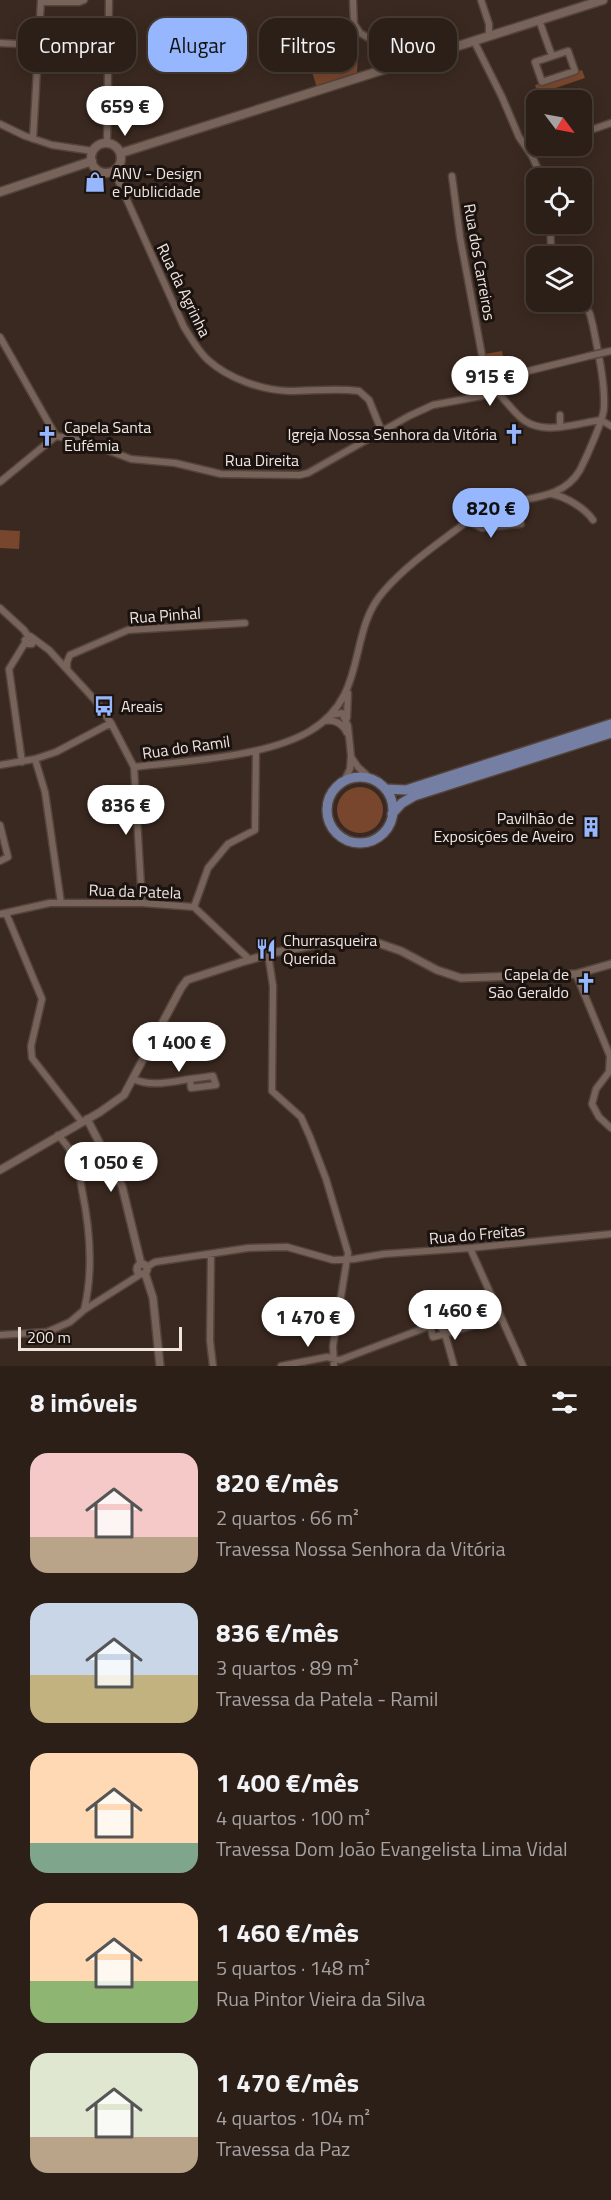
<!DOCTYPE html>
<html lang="pt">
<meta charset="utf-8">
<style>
:root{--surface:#2c1f18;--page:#382c25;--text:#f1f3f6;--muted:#a6a2a2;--line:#483d37;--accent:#96b6fd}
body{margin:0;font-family:"Titillium Web",sans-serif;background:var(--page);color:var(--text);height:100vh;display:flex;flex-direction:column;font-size:22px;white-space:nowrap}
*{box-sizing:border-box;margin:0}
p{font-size:20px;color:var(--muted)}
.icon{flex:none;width:33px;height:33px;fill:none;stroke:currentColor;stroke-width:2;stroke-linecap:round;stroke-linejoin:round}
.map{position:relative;height:1366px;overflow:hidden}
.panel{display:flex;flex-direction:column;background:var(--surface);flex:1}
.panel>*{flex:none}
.guide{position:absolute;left:18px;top:18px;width:576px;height:54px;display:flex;gap:12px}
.needle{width:39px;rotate:122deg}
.tools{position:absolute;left:526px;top:90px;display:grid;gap:12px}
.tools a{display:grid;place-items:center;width:66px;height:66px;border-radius:12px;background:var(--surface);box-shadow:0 3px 15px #0003,0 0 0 2px var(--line);font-size:30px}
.scale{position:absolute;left:18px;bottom:15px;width:164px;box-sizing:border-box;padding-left:6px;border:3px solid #f0e4df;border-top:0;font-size:16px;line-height:21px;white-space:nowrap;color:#f0e4df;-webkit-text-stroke:4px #1b130f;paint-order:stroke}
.price{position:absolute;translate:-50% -51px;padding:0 14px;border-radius:21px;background:#fff;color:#222;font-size:20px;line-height:39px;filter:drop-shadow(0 2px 3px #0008)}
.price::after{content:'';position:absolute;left:50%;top:36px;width:18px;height:14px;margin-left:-9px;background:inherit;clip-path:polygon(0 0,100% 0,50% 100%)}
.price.on{background:var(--accent);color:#111}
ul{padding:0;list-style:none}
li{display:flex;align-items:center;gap:18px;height:150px;padding:0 30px}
li span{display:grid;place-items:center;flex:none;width:168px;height:120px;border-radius:18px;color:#555}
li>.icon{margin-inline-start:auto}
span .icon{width:72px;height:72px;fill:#fffc;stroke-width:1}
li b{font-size:26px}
h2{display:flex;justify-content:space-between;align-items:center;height:72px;padding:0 30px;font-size:26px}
.tag{padding:0 21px;border-radius:18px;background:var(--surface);box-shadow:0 3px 15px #0003,0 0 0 2px var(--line);font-size:21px;line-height:54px}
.tag.on{background:var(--accent);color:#111}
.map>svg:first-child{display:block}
</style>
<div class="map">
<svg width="611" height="1366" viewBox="0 0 611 1366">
<rect width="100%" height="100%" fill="#3a2920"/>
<path fill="#78462c" d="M 353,36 L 359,37 L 357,74 L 317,88 L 309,62 L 289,62 L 351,44 Z
M 582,70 L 585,78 L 538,94 L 535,85 Z
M 502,351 L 504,361 L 512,360 L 515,370 L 494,378 L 489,375 L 485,354 Z
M 0,530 L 20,531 L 19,549 L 0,548 Z
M337 810a23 23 0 1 1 46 0a23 23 0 1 1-46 0Z"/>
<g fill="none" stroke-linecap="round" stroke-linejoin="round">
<g stroke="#53443c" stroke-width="9">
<path id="minor" d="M 353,0 L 354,24 L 360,33 L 402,57 L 407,63
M 481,0 L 489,24 L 489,36
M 41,2 L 79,2 L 84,0
M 539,20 L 552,56
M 474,41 L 502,97 L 519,137 L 532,156 L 542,178
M 0,43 L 38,45
M 568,51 L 575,71 L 542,82 L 535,62 Z
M 0,124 L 25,136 L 52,145 L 93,151
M 582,133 L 611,123
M 33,139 L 41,0
M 107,143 L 109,0
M 532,156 L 552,146
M 114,171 L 184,327 C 191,338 198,351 208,360 C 229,379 262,390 289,391 C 313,391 336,388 359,391 L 369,400 L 382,432
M 452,176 L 460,237 L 486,377 L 491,386
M 550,224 L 551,246 L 554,256
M 0,337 L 56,436
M 602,353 L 611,351
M 498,388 L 516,374 L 589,356
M 498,393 C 507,402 515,414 525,421 C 546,435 578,423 601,420
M 560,415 L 560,426
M 601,420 L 611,426
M 56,436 L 83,441 L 131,459 L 175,463 L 221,474 L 300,475 L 308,473 L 409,416 L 433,405 L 482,396 L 489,392
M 0,482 L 56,436
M 552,494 C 566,497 585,508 593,520
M 468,521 L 482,528 L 521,524
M 0,608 L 24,630 L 28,636
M 33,640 L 32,644 L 28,644 L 25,640 L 30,636 L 49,650 L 94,699 L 111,723 L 134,767 C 186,761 266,757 310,731 C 370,695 346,633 384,591 C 404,568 429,550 453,532 C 463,525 472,517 483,511 C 514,495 560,505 580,470 C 586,458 604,419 604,407 C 605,381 598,352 593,326 L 590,314 L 582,300
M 67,668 L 67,662 L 70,655 L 128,630 L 245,623
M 331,715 L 342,713 L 348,726 L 351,756 L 350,769 L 344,781
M 347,718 L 348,693
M 324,721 C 335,719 342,723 347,733
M 351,757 L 358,767 L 371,779
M 35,759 L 45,792 L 61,903
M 22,762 L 9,669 L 25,643
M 0,765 L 35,759 L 56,752 L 111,723
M 134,767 L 142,903
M 0,825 L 8,857 L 0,861
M 194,907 L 208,868 L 228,844 L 255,830 L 256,751
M 6,913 L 42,999 L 31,1046 L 32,1058 L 81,1121
M 0,914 L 50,903 L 142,903 L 194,907 L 250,960
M 268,954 L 273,986 L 272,1091 L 301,1117 L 310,1137 L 326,1179 L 348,1253 L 333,1346 L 334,1366
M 576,974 L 610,1056 L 609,1072 L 596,1089 L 592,1104 L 599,1117 L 611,1128
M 213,1076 L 216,1085 L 191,1088 L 190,1079 Z
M 133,1079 C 152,1087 170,1082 190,1079
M 58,1135 C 64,1142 71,1149 74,1158 C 79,1168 80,1179 82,1190 C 90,1229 94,1270 84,1310
M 470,1248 L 523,1366
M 211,1254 L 210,1341 L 213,1366
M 147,1267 L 155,1262 L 248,1248 L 287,1247 L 333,1260 L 354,1259 L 384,1254 L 470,1248 L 611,1234
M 0,1335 L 47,1332 L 70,1322 L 84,1310 L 141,1274
M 281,1366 L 327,1357 L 340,1360 L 430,1326 L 439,1324 L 445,1334 L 433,1337 L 430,1326
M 454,1366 L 445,1334 L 501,1317"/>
</g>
<g stroke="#53443c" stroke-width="10">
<path id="tertiary" d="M 87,1119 L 122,1186 L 141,1264
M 0,1170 L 100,1112 L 124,1095 L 181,988 L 187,980 L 242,962 L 277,952 L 341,940 L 378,943 L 401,951 L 437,970 L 461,978 L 576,974 L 611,964
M137 1269a5 5 0 1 1 10 0a5 5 0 1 1-10 0Z
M 145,1273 L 153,1298 L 160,1366"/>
</g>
<g stroke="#53443c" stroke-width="11">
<path id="secondary" d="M91 158a15 15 0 1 1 30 0a15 15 0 1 1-30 0Z
M 121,153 L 603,0
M 0,192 L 92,161"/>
</g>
<g stroke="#53443c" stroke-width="12">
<path id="primary" d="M327 810a33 33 0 1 1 66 0a33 33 0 1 1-66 0Z
M 386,789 L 406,790 L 611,724
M 392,814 L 402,803 L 414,796 L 611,733"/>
</g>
<use href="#minor" stroke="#776359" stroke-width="6"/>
<use href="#tertiary" stroke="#776359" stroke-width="7"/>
<use href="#secondary" stroke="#776359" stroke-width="8"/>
<use href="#primary" stroke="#757fa4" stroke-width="9"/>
<g stroke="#53443c" stroke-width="9" stroke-linecap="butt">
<path id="minor-bridge" d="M 589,356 L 602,353"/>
</g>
<use href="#minor-bridge" stroke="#776359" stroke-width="6"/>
</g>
<defs>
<g id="shop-bare" transform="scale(1.62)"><path d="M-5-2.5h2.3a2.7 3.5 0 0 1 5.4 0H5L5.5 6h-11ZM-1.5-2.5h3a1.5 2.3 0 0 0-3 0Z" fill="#96b6fd" stroke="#1b130f" stroke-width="2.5" paint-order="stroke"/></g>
<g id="church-bare" transform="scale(1.62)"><path d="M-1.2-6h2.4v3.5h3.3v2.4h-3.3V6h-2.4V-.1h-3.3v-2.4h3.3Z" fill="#96b6fd" stroke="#1b130f" stroke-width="2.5" paint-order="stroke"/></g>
<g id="bus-bare" transform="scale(1.62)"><path d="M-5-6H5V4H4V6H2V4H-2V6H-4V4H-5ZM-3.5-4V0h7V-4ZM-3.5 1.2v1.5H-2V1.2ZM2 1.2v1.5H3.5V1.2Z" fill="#96b6fd" stroke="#1b130f" stroke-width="2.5" paint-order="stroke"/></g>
<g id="building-bare" transform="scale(1.62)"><path d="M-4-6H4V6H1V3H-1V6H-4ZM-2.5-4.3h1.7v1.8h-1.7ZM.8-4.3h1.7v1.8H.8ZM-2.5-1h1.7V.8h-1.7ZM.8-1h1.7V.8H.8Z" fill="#96b6fd" stroke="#1b130f" stroke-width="2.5" paint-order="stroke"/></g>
<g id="restaurant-bare" transform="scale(1.62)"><path d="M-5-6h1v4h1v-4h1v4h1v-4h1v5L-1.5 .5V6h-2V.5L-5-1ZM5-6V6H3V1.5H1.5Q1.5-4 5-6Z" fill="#96b6fd" stroke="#1b130f" stroke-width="2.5" paint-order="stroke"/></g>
</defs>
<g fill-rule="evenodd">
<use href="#shop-bare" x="95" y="182"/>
<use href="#church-bare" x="514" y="434"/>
<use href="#church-bare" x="47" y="436"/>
<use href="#bus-bare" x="104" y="706"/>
<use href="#building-bare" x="591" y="827"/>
<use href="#restaurant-bare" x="266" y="949"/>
<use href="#church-bare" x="586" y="983"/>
</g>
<g text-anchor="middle" stroke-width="6" stroke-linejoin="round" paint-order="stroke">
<g font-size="16" fill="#f0e4df" stroke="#1b130f" text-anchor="start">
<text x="112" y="179">ANV - Design<tspan x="112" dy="18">e Publicidade</tspan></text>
<text x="64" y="433">Capela Santa<tspan x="64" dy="18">Eufémia</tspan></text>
<text x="497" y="440" text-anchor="end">Igreja Nossa Senhora da Vitória</text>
<text x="121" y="712">Areais</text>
<text x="574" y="824" text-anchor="end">Pavilhão de<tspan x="574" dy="18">Exposições de Aveiro</tspan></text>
<text x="283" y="946">Churrasqueira<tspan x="283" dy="18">Querida</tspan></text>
<text x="569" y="980" text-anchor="end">Capela de<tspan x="569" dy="18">São Geraldo</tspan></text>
</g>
<g font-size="16" fill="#f0e4df" stroke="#1b130f">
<text transform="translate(480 262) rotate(80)" y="6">Rua dos Carreiros</text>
<text transform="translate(184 290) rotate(64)" y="6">Rua da Agrinha</text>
<text x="262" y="466">Rua Direita</text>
<text transform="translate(165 615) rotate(-4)" y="6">Rua Pinhal</text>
<text transform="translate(186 747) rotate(-8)" y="6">Rua do Ramil</text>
<text transform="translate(135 891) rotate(2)" y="6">Rua da Patela</text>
<text transform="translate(477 1234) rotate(-5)" y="6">Rua do Freitas</text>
</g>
</g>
</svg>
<div class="tools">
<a><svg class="needle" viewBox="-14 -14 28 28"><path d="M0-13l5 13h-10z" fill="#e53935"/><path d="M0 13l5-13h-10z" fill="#a6a2a2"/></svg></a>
<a><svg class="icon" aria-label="locate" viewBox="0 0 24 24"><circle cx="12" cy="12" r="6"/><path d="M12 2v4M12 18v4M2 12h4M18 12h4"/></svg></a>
<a><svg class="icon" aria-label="layers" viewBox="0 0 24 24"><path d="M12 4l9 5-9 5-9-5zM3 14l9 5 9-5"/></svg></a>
</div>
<div class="scale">200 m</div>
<b class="price" style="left:125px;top:137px">659 €</b>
<b class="price" style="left:490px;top:407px">915 €</b>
<b class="price on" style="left:491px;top:539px">820 €</b>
<b class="price" style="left:126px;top:836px">836 €</b>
<b class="price" style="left:179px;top:1073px">1 400 €</b>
<b class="price" style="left:111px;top:1193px">1 050 €</b>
<b class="price" style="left:455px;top:1341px">1 460 €</b>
<b class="price" style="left:308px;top:1348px">1 470 €</b>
<div class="guide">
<a class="tag">Comprar</a>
<a class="tag on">Alugar</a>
<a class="tag">Filtros</a>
<a class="tag">Novo</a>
</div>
</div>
<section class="panel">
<h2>8 imóveis<svg class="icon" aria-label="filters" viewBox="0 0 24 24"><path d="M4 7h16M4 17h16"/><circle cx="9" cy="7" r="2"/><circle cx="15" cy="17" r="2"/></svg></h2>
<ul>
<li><span style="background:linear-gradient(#f6c9c9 70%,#b9a48a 0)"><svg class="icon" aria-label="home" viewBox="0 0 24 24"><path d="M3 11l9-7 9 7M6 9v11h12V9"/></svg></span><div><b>820 €/mês</b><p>2 quartos · 66 m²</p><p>Travessa Nossa Senhora da Vitória</p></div></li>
<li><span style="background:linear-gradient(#c9d6e8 60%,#c2b280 0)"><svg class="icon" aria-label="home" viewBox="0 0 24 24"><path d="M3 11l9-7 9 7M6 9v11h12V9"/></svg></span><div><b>836 €/mês</b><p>3 quartos · 89 m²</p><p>Travessa da Patela - Ramil</p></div></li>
<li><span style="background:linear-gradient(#ffd9b3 75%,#7fa58c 0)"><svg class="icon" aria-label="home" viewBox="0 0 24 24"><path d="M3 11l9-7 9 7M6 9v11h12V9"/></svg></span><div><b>1 400 €/mês</b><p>4 quartos · 100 m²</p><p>Travessa Dom João Evangelista Lima Vidal</p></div></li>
<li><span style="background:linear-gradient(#ffd9b3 65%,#8fb573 0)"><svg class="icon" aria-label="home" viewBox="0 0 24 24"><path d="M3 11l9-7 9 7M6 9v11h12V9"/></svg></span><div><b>1 460 €/mês</b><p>5 quartos · 148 m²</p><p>Rua Pintor Vieira da Silva</p></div></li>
<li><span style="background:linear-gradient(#dfe7d0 70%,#b9a48a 0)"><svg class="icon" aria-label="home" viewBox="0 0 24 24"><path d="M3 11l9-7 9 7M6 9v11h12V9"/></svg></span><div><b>1 470 €/mês</b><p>4 quartos · 104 m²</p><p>Travessa da Paz</p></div></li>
</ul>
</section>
